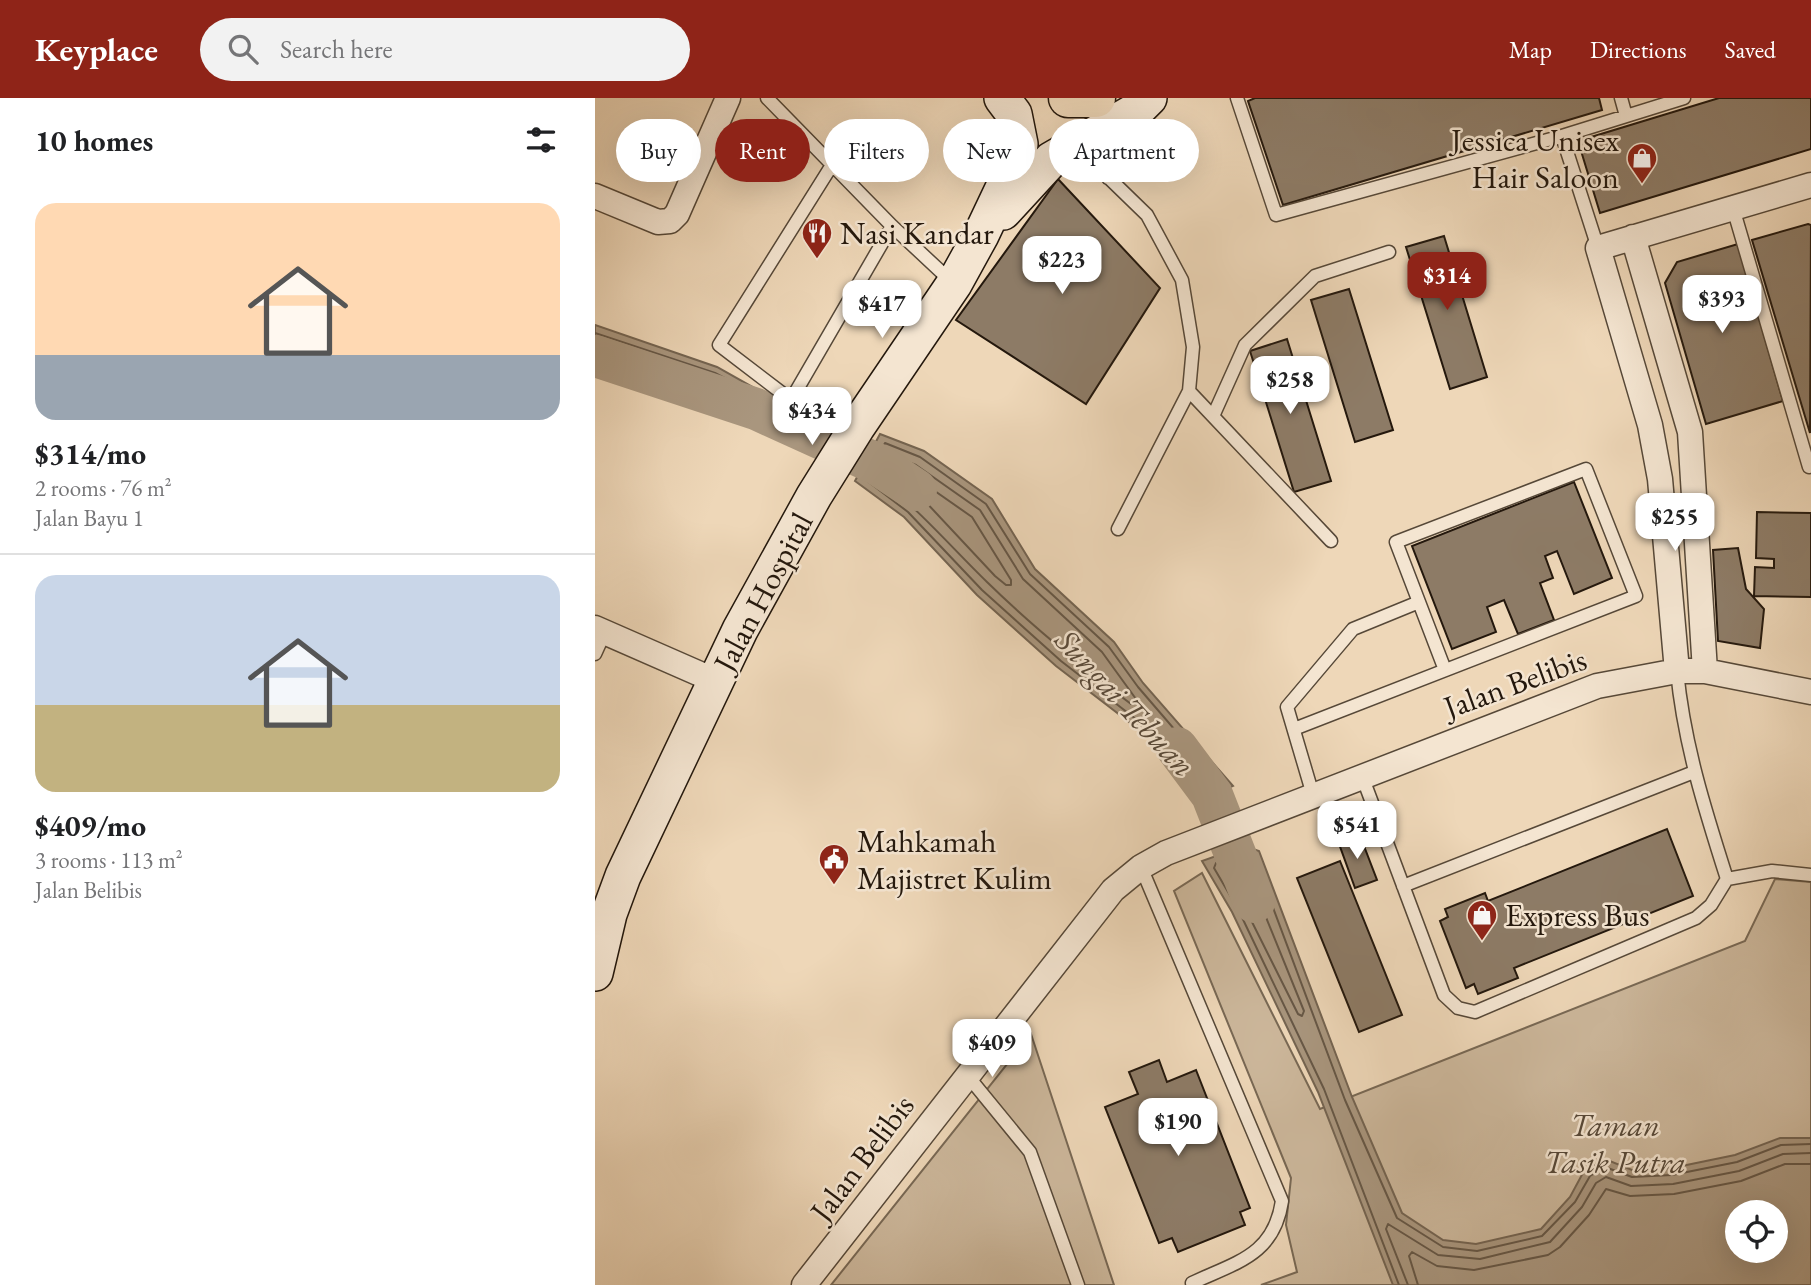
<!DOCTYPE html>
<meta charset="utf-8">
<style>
:root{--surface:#fff;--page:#f2f2f2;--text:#202124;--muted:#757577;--line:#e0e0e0;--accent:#8f2418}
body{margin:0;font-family:"EB Garamond",serif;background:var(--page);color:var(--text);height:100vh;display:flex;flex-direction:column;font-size:26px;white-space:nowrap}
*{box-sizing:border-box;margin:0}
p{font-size:23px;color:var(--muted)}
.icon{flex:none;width:38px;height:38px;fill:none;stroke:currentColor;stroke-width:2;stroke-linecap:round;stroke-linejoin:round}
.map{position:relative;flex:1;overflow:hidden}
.details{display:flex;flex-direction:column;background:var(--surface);width:595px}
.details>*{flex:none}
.top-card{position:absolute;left:21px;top:21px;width:665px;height:63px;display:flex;gap:14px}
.fabs{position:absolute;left:1130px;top:1102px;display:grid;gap:14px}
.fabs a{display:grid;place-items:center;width:63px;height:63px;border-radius:50%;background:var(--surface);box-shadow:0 7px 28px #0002;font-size:35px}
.price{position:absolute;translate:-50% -60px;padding:0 16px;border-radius:14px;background:#fff;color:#222;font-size:23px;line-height:46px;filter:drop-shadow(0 2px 4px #0008)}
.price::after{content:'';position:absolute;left:50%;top:42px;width:21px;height:16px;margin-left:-10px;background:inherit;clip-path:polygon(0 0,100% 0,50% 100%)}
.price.active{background:var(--accent);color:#fff}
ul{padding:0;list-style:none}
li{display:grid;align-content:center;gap:14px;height:371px;padding:0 35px}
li+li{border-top:2px solid var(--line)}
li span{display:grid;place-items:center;height:217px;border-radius:21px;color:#555}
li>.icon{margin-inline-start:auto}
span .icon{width:126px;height:126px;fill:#fffc;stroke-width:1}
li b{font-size:30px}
h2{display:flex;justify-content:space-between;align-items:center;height:84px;padding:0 35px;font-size:30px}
.pill{padding:0 24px;border-radius:32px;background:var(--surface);box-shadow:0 7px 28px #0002;font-size:24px;line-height:63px}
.pill.active{background:var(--accent);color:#fff}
header{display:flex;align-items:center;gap:42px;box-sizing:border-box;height:98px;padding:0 35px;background:var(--accent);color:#fff}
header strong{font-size:33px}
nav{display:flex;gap:38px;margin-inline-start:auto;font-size:24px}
.search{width:490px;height:63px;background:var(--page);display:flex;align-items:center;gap:18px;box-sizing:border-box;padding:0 24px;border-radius:38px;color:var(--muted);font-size:26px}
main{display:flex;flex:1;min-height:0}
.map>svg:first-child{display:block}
</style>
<header>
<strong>Keyplace</strong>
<div class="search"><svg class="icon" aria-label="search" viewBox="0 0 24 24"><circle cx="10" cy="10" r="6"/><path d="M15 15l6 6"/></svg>Search here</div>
<nav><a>Map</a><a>Directions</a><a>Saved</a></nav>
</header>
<main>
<section class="details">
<h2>10 homes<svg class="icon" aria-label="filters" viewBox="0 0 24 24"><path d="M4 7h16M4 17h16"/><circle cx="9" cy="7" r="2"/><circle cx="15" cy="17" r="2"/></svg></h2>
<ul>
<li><span style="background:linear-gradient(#ffd9b3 70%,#9aa5b1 0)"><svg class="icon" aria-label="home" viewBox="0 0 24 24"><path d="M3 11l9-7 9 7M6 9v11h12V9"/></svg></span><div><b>$314/mo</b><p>2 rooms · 76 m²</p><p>Jalan Bayu 1</p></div></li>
<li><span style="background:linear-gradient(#c9d6e8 60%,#c2b280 0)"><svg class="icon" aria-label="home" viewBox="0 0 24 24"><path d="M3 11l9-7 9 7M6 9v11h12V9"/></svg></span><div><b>$409/mo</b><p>3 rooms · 113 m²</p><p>Jalan Belibis</p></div></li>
</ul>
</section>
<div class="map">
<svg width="1216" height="1187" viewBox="0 0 1216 1187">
<rect width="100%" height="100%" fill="#eed7b8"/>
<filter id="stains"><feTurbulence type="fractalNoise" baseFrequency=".00286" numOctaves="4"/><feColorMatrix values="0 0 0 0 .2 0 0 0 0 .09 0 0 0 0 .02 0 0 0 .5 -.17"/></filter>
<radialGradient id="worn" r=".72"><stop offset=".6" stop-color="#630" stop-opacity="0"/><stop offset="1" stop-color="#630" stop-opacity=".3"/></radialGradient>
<path fill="#ccb79b" stroke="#786854" stroke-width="2" fill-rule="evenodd" d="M 607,775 L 725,1011 L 1150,843 L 1180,781 L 1216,784 L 1216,1187 L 666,1187 L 702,1174 L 691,1127 L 696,1080 L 579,793 ZM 1143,1115 L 1181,1115 L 1181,1153 L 1143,1153 Z
M 436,936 L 519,1187 L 236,1187 Z"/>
<path fill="#a9967e" stroke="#746451" stroke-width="2" fill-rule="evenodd" d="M 0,227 L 122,269 L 200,313 L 236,320 L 217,346 L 161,311 L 0,251 Z
M 285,336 L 329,353 L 397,401 L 440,471 L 519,544 L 548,585 L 638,688 L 599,705 L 560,644 L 461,568 L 382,497 L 309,419 L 260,383 Z
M 649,748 L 664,753 L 757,999 L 807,1115 L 848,1142 L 881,1146 L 946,1131 L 975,1099 L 989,1073 L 1010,1061 L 1037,1072 L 1077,1070 L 1140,1057 L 1185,1040 L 1216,1040 L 1216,1187 L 798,1187 L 723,994 L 637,814 L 607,763 ZM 1143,1115 L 1181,1115 L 1181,1153 L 1143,1153 Z"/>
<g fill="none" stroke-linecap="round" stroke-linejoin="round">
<path stroke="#665746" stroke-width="2" d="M 0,235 L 120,275 L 158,295 L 159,300 L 155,302 L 0,245
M 290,345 L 325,359 L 391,406 L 435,476 L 514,549 L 543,589 L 623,682 L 623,687 L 600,695 L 564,639 L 466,563 L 387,492 L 313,414 L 271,382 Z
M 295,357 L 321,367 L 385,412 L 428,481 L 507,554 L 541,601 L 541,606 L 536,606 C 486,568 437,528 392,484 C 355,448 324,411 283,380 L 291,358 Z
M 299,370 L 317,377 L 377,419 L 416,482 L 416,487 L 411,487 L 400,478 L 327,400 L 296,377 Z
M 649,765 L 709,913 L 707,918 L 703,916 L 632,774 L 634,770 Z
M 804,1187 L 729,991 L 643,811 L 619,770 L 621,765 L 649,755 L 659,759 L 750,1002 L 802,1120 L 848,1149 L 882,1153 L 947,1138 L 980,1104 L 995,1078 L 1010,1069 L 1037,1079 L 1077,1077 L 1142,1064 L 1186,1047 L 1216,1046
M 813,1187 L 791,1131 L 793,1126 L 843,1157 L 885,1161 L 955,1144 L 987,1109 L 1001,1085 L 1011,1079 L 1036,1088 L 1078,1086 L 1144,1073 L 1188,1056 L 1216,1055
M 823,1187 L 814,1158 L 817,1154 L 842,1168 L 879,1172 L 953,1157 L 965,1149 L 994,1117 L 1011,1091 L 1035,1098 L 1079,1096 L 1146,1083 L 1190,1066 L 1216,1066"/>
<path stroke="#a9967e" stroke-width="42" d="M 0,258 L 161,311 L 282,366 L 321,392
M 582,650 L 617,697 L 659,804"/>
</g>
<path fill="#8d7b66" stroke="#24180d" stroke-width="2" d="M 660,0 L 1004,0 L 1007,12 L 688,107 L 653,3 Z
M 1124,0 L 1216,0 L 1216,51 L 1005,115 L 983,43 Z
M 463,81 L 565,190 L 491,306 L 361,222 Z
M 1213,126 L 1216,127 L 1215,335 L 1157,142 Z
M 849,138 L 892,279 L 855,291 L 811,149 Z
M 1143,146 L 1188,303 L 1111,326 L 1070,185 L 1082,164 Z
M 754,191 L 798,332 L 760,344 L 716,202 Z
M 692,241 L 736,383 L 699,394 L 655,253 Z
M 979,384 L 1017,480 L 979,496 L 962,453 L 950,458 L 958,480 L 945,485 L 959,522 L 923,536 L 909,502 L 892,509 L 901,534 L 857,551 L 817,448 Z
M 1162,414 L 1216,415 L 1216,499 L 1159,498 L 1160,469 L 1179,470 L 1179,461 L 1161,460 Z
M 1143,450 L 1151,491 L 1169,511 L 1165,550 L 1123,543 L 1118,452 Z
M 1072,731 L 1098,798 L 919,870 L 923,880 L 883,896 L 879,886 L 871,890 L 845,823 L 853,819 L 850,811 L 890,795 L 893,803 Z
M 764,735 L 782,782 L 760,790 L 743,743 Z
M 745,763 L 807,917 L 764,934 L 702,780 Z
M 564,962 L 572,984 L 601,972 L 655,1110 L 645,1114 L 650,1127 L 583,1154 L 577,1140 L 564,1145 L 510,1009 L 543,996 L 534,974 Z"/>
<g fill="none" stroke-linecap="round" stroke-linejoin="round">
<g stroke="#564838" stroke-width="15">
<path id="service" d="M 172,0 L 297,128 L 358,185
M 642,0 L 681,117 L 967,38 L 1089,0
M 1026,0 L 1031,18
M 967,38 L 1003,150
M 482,49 L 552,117 L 587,182 L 598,249 L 594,293 L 523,431
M 237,67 L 124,247 L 196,302 L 297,128
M 513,80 L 560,57 L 543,15
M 1138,110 L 1214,369
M 594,293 L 736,443
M 619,316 L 650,247 L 720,178 L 794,154
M 0,556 L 10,534
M 1082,573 C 1089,646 1110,712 1132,781
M 699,631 L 1041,498 L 991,371 L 801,444 L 850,572
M 767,678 L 849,897 L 863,910 L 880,914 L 1101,820 L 1116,807 L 1132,781 L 1177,773 L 1216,777
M 718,697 L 692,609 L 758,531 L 824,504
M 546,769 L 687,1103 C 679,1157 642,1164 597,1185
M 808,788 L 1099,674
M 372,977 L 435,1054 L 483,1187"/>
</g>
<g stroke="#564838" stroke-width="27">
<path id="minor" d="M 0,98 L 63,124 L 75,123 L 82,116 L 133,0
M 1038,139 L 1095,334 L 1110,573
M 0,530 L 121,583
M 1082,573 L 1065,381 L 1055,327 L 1003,150 L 1216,87
M 209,1187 L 518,792 L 546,769 L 571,755 L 1002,588 L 1082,573 L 1110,573 L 1216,594"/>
</g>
<g stroke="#24180d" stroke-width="38">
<path id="secondary" d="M 408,114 L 456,62 L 542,12 L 554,0
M 0,875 L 14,816 L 28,778 L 145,532 L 219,398 L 262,329 L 359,186 L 386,137 L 423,59 L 425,46 L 419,16 L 407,0"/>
</g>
<g stroke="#24180d" stroke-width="41">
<path id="primary" d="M 473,0 L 501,0"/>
</g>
<use href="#service" stroke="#f4e5d1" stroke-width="12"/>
<use href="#minor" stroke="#f4e5d1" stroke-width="24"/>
<use href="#secondary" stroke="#f4e5d1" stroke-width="35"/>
<use href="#primary" stroke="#eed7b8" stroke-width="38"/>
</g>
<defs>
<g id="shop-pin" transform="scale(1.575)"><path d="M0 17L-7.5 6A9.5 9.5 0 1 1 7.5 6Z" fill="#8f2418" stroke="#f4e5d1"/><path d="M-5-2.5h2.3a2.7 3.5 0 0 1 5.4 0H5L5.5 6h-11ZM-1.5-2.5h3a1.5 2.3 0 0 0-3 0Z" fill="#fff"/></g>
<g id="restaurant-pin" transform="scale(1.575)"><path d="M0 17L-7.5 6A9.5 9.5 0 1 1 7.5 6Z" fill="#8f2418" stroke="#f4e5d1"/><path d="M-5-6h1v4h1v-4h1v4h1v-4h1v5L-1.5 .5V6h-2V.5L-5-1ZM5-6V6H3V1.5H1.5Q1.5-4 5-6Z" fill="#fff"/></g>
<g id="civic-pin" transform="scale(1.575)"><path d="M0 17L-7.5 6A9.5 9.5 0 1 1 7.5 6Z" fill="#8f2418" stroke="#f4e5d1"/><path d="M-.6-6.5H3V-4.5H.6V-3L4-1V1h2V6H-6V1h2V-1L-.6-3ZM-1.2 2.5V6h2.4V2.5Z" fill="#fff"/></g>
</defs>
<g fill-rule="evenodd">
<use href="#shop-pin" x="1047" y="60"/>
<use href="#restaurant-pin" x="222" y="135"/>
<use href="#civic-pin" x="239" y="761"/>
<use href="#shop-pin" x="887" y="817"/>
</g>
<g text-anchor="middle" stroke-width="5" stroke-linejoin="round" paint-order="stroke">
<g font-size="32" fill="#24180d" stroke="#f4e5d1" text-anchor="start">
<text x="1024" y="53" text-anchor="end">Jessica Unisex<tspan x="1024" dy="37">Hair Saloon</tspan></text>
<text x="245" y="146">Nasi Kandar</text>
<text x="262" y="754">Mahkamah<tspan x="262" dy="37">Majistret Kulim</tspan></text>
<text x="910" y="828">Express Bus</text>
</g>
<g font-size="32" fill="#24180d" stroke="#f4e5d1">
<text transform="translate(168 494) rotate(-62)" y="11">Jalan Hospital</text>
<text transform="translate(920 585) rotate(-20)" y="11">Jalan Belibis</text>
<text transform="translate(267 1060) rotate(-53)" y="11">Jalan Belibis</text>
</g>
<g font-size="32" font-style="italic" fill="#564838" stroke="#f4e5d1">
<text x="1020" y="1038">Taman<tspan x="1020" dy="37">Tasik Putra</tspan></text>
</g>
<g font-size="33" font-style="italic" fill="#594a3a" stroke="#f4e5d1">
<text transform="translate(531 604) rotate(47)" y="12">Sungai Tebuan</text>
</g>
</g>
<rect width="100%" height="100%" filter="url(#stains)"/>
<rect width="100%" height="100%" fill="url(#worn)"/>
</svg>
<div class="fabs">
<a><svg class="icon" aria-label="locate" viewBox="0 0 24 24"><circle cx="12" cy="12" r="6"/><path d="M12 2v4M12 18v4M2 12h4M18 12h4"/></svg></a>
</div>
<b class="price" style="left:467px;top:198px">$223</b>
<b class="price active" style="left:852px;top:214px">$314</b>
<b class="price" style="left:1127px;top:237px">$393</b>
<b class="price" style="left:287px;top:242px">$417</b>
<b class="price" style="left:695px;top:318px">$258</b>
<b class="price" style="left:217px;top:349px">$434</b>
<b class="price" style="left:1080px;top:455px">$255</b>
<b class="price" style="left:762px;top:763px">$541</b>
<b class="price" style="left:397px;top:981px">$409</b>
<b class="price" style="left:583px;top:1060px">$190</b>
<div class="top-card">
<a class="pill">Buy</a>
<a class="pill active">Rent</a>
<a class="pill">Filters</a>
<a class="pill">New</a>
<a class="pill">Apartment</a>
</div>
</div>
</main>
